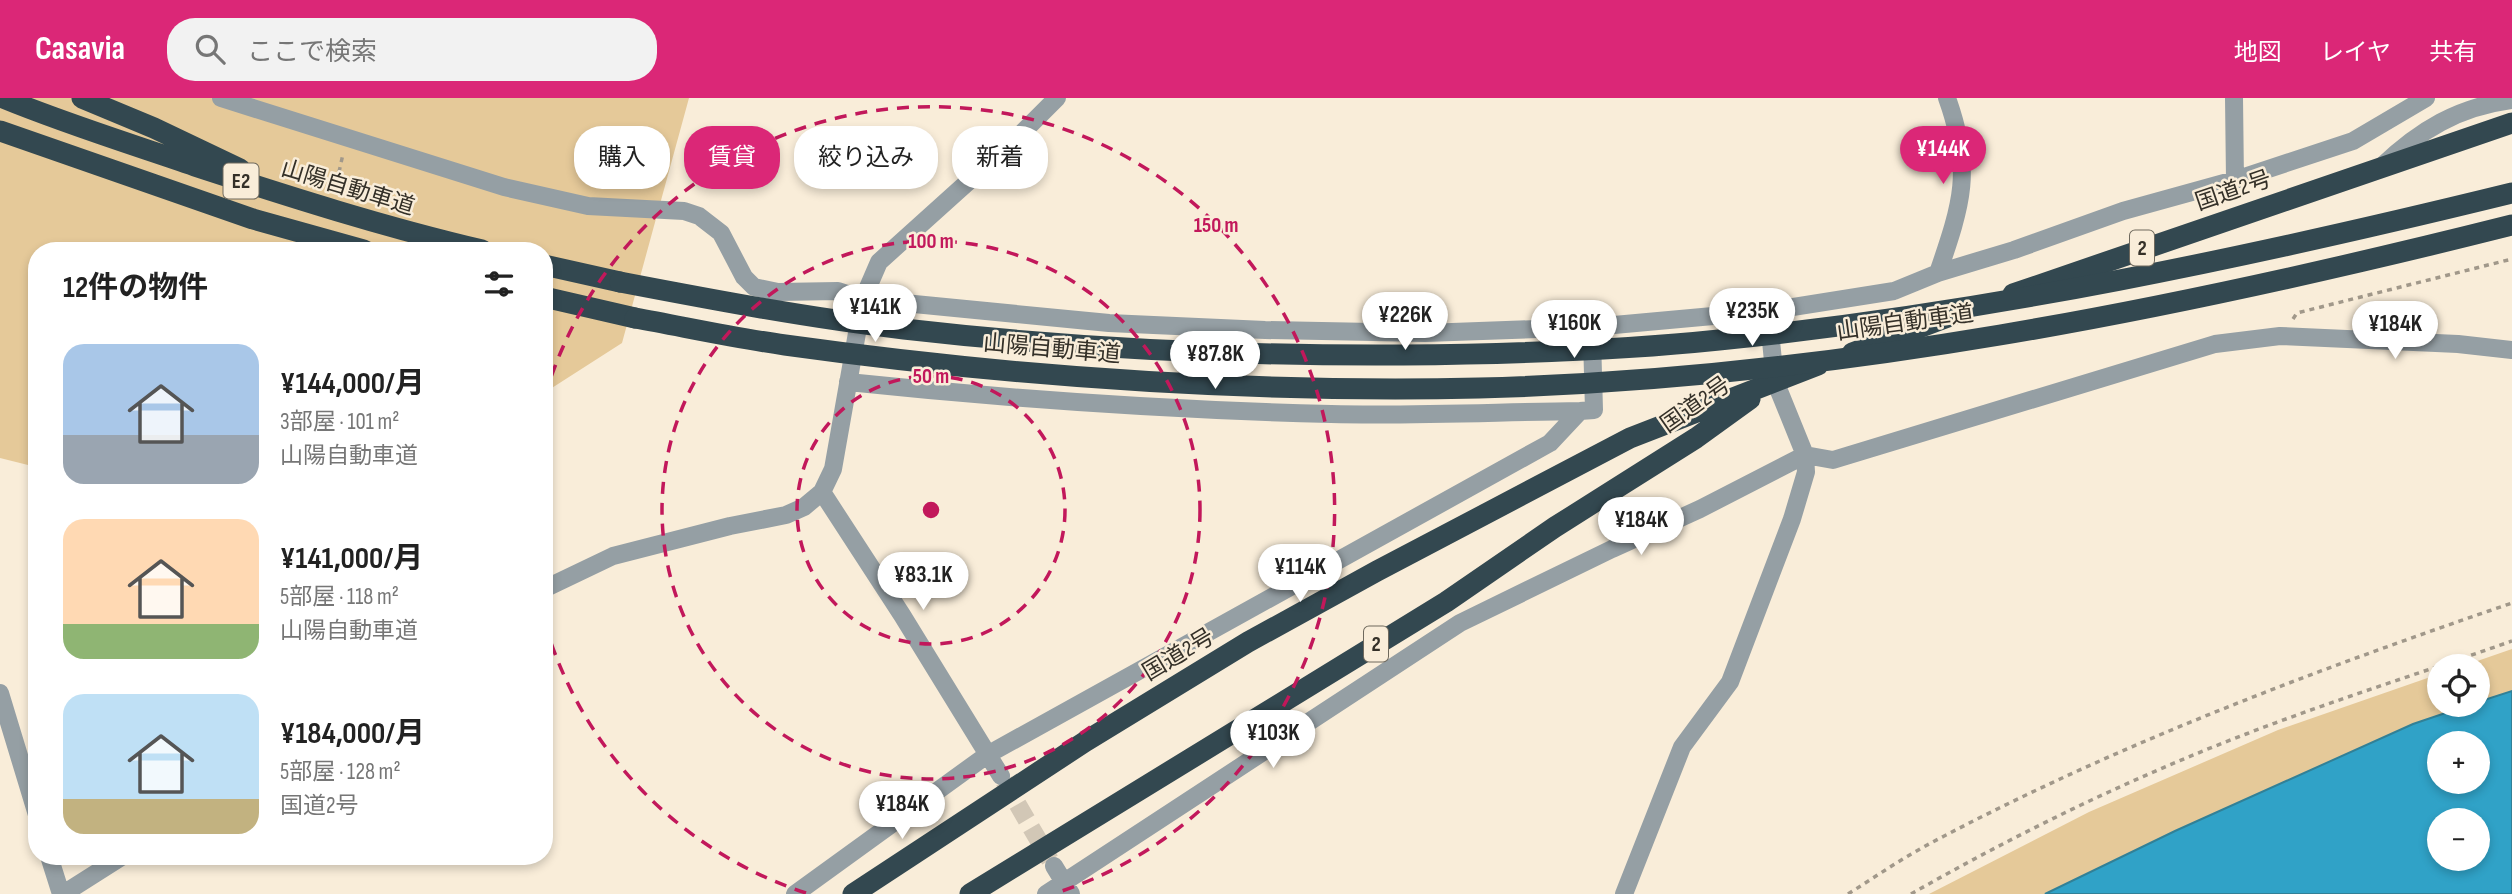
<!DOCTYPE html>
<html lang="ja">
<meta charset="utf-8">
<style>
:root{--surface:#fff;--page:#f2f2f2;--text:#222;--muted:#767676;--accent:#db2777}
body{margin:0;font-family:"Sofia Sans Condensed","Noto Sans JP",sans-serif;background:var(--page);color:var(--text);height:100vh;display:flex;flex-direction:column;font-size:26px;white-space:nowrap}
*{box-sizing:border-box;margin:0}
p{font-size:23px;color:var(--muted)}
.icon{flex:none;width:38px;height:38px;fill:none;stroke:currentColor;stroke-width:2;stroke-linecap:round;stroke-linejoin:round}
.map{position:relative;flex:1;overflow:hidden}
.sheet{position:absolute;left:28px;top:144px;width:525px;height:623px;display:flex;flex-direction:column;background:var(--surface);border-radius:28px;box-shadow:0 4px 10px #0003}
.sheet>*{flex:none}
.banner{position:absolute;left:574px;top:28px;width:665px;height:63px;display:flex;gap:14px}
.controls{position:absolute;left:2427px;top:556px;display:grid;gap:14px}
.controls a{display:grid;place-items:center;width:63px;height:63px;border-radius:50%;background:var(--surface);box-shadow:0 4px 10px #0003;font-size:35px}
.price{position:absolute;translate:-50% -60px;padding:0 16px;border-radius:24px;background:#fff;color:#222;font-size:23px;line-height:46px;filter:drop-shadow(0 2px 4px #0008)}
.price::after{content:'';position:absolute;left:50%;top:42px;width:21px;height:16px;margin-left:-10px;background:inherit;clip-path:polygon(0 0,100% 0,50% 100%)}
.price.on{background:var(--accent);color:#fff}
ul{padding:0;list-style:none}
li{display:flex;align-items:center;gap:21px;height:175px;padding:0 35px}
li span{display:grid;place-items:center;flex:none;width:196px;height:140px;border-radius:21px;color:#555}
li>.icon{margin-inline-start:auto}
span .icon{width:84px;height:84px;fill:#fffc;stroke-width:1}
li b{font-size:30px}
h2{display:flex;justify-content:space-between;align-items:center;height:84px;padding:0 35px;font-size:30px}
.chip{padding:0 24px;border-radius:28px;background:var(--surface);box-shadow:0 4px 10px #0003;font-size:24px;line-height:63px}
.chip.on{background:var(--accent);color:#fff}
header{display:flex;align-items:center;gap:42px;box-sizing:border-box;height:98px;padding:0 35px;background:var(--accent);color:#fff}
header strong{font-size:33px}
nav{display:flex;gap:38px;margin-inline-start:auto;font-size:24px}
.search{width:490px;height:63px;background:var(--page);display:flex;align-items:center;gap:18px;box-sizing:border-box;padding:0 24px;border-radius:28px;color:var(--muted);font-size:26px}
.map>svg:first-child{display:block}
</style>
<header>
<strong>Casavia</strong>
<div class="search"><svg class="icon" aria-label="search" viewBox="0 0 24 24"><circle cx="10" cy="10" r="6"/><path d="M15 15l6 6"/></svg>ここで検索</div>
<nav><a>地図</a><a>レイヤ</a><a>共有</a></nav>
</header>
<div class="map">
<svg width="2512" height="796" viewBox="0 0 2512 796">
<rect width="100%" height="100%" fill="#f9edd9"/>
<path fill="#e5c999" d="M 0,0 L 689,0 L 622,245 L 544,295 L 544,152 L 37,152 L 37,363 L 32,368 L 0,360 Z
M 2512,551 L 2512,593 L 2478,604 L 2478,569 L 2460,569 Z
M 2439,576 L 2440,607 L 2469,607 L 2413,626 L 2175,733 L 2045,796 L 1929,796 L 2089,714 L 2278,632 Z"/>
<path fill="#30a2c7" stroke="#318097" stroke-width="2" fill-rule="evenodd" d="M 2512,593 L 2512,796 L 2045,796 L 2175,733 L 2413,626 L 2469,607 L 2478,607 L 2478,604 ZM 2440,646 L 2478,646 L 2478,684 L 2440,684 ZM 2440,723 L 2478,723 L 2478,761 L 2440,761 Z"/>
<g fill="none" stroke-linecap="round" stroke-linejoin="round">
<path stroke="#d2c7b6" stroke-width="18" stroke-dasharray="18 9" stroke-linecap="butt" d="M 1004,683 L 1050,762"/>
<path stroke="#a1988a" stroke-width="3.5" stroke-dasharray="5 5" stroke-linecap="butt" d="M 339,74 L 343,56
M 2293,221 L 2297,215 L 2512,161
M 1848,796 C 1875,779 1901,761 1929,746 C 2115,647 2313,573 2512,505
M 1911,796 C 2018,735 2131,680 2246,636 C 2334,602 2424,574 2512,543"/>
<path stroke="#959fa4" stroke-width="18" d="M 221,0 L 504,89 L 588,108 L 684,113 L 699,118 L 721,135 L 744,179 L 754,189 L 778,194 L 838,193 L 863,201 L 1109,225 L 1265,232 L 1425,235 L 1592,229 L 1768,213 L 1894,193 L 1938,175 L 2014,152 L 2123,113 L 2235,82 L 2353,43 L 2426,0
M 2234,0 L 2235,82
M 2381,69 C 2420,32 2458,9 2512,2
M 1938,175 C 1962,105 1973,72 1947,0
M 848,284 C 1009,301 1169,312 1331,316 C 1414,318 1497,314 1580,313 L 1594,312 L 1592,240
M 822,394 L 902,517 L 1001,678
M 544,491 L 613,458 L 730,428 L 786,417 L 804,409 L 822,394 L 833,371 L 863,201 L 879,164 L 1020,37 L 1057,0
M 0,595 L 37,717
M 49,758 L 61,796
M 1054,768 L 1071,796
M 63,796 L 123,758
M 795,796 L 987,657 L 1550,345 L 1580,313
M 1046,796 L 1460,525 L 1612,451 L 1700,411 L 1805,357 L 1833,362 L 2215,246 L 2280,238 L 2458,246 L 2512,252
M 1624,796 L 1682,649 L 1730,584 L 1792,421 L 1806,374 L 1805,357 L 1775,283 L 1769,223"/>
<path stroke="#334850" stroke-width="21" d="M 3,0 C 66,26 131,46 195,68 C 290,99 384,129 482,152
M 82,0 L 154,30 L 240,71
M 0,33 L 253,121 L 364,152
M 544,167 L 620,184
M 2013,196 L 2512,25
M 544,199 L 635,220
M 1852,255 L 1956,216
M 853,796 L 1086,643 L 1248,544 L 1377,473 L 1630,340 L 1818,267
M 970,796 L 1446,504 L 1555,429 L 1696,340 L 1750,301"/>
<path stroke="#334850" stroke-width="21" d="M 620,184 C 714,202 809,220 904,231 C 1070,250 1236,258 1403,257 C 1508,256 1614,253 1719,242 C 1987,215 2251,159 2512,95
M 635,220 C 685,229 735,240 785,247 C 1015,279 1247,295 1479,290 C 1829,281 2174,212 2512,127"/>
</g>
<g fill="none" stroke="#c2185b" stroke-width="3.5" stroke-dasharray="12 9">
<circle cx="931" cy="412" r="134"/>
<circle cx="931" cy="412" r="269"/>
<path d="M806 795A403 403 0 0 1 545 526M545 298A403 403 0 1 1 1056 795"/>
</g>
<g text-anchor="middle" stroke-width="5" stroke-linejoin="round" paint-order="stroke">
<g fill="#f9edd9" stroke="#6f695d" stroke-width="2">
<rect x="223.5" y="65.5" width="35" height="35" rx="5"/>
<rect x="2130" y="132.5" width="24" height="35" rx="5"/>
<rect x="1364" y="528.5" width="24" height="35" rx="5"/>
</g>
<g font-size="21" font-weight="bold" fill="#343028">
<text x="241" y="90">E2</text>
<text x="2142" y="157">2</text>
<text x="1376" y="553">2</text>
</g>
<g font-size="23" fill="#343028" stroke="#f9edd9">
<text transform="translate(348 89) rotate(17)" y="8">山陽自動車道</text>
<text transform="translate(2233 92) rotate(-19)" y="8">国道2号</text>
<text transform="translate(1905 224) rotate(-8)" y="8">山陽自動車道</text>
<text transform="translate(1052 250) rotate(5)" y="8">山陽自動車道</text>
<text transform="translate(1695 306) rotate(-35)" y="8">国道2号</text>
<text transform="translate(1178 556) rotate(-31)" y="8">国道2号</text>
</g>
</g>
<circle cx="931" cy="412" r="10" fill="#c2185b" stroke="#f9edd9" stroke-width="3.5"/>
<g font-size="21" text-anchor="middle" font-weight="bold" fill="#c2185b" stroke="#f9edd9" stroke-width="5" stroke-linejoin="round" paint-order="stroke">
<text x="1216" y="134">150 m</text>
<text x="931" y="150">100 m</text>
<text x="931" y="285">50 m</text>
</g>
</svg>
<div class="controls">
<a><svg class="icon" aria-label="locate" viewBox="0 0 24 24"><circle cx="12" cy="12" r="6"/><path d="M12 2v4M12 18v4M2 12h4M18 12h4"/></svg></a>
<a>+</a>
<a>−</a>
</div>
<b class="price on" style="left:1943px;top:88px">¥144K</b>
<b class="price" style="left:875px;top:246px">¥141K</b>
<b class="price" style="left:1752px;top:250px">¥235K</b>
<b class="price" style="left:1405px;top:254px">¥226K</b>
<b class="price" style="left:1574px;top:262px">¥160K</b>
<b class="price" style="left:2395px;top:263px">¥184K</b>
<b class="price" style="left:1215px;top:293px">¥87.8K</b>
<b class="price" style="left:1641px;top:459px">¥184K</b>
<b class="price" style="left:1300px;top:506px">¥114K</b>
<b class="price" style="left:923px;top:514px">¥83.1K</b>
<b class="price" style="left:1273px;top:672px">¥103K</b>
<b class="price" style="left:902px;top:743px">¥184K</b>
<div class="banner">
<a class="chip">購入</a>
<a class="chip on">賃貸</a>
<a class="chip">絞り込み</a>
<a class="chip">新着</a>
</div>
<section class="sheet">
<h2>12件の物件<svg class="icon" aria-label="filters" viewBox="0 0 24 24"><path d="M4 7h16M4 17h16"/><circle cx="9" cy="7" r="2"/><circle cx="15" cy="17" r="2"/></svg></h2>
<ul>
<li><span style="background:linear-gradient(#a9c7e8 65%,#9aa5b1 0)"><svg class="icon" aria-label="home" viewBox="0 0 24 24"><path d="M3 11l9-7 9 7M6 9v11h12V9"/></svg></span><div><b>¥144,000/月</b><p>3部屋 · 101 m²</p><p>山陽自動車道</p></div></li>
<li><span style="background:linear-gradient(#ffd9b3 75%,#8fb573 0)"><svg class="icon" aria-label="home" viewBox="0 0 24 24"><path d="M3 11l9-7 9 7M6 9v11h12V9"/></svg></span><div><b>¥141,000/月</b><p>5部屋 · 118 m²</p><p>山陽自動車道</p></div></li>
<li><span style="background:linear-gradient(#bfe0f5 75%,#c2b280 0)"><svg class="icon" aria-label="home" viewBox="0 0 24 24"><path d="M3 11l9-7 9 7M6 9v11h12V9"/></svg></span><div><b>¥184,000/月</b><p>5部屋 · 128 m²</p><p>国道2号</p></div></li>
</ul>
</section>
</div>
